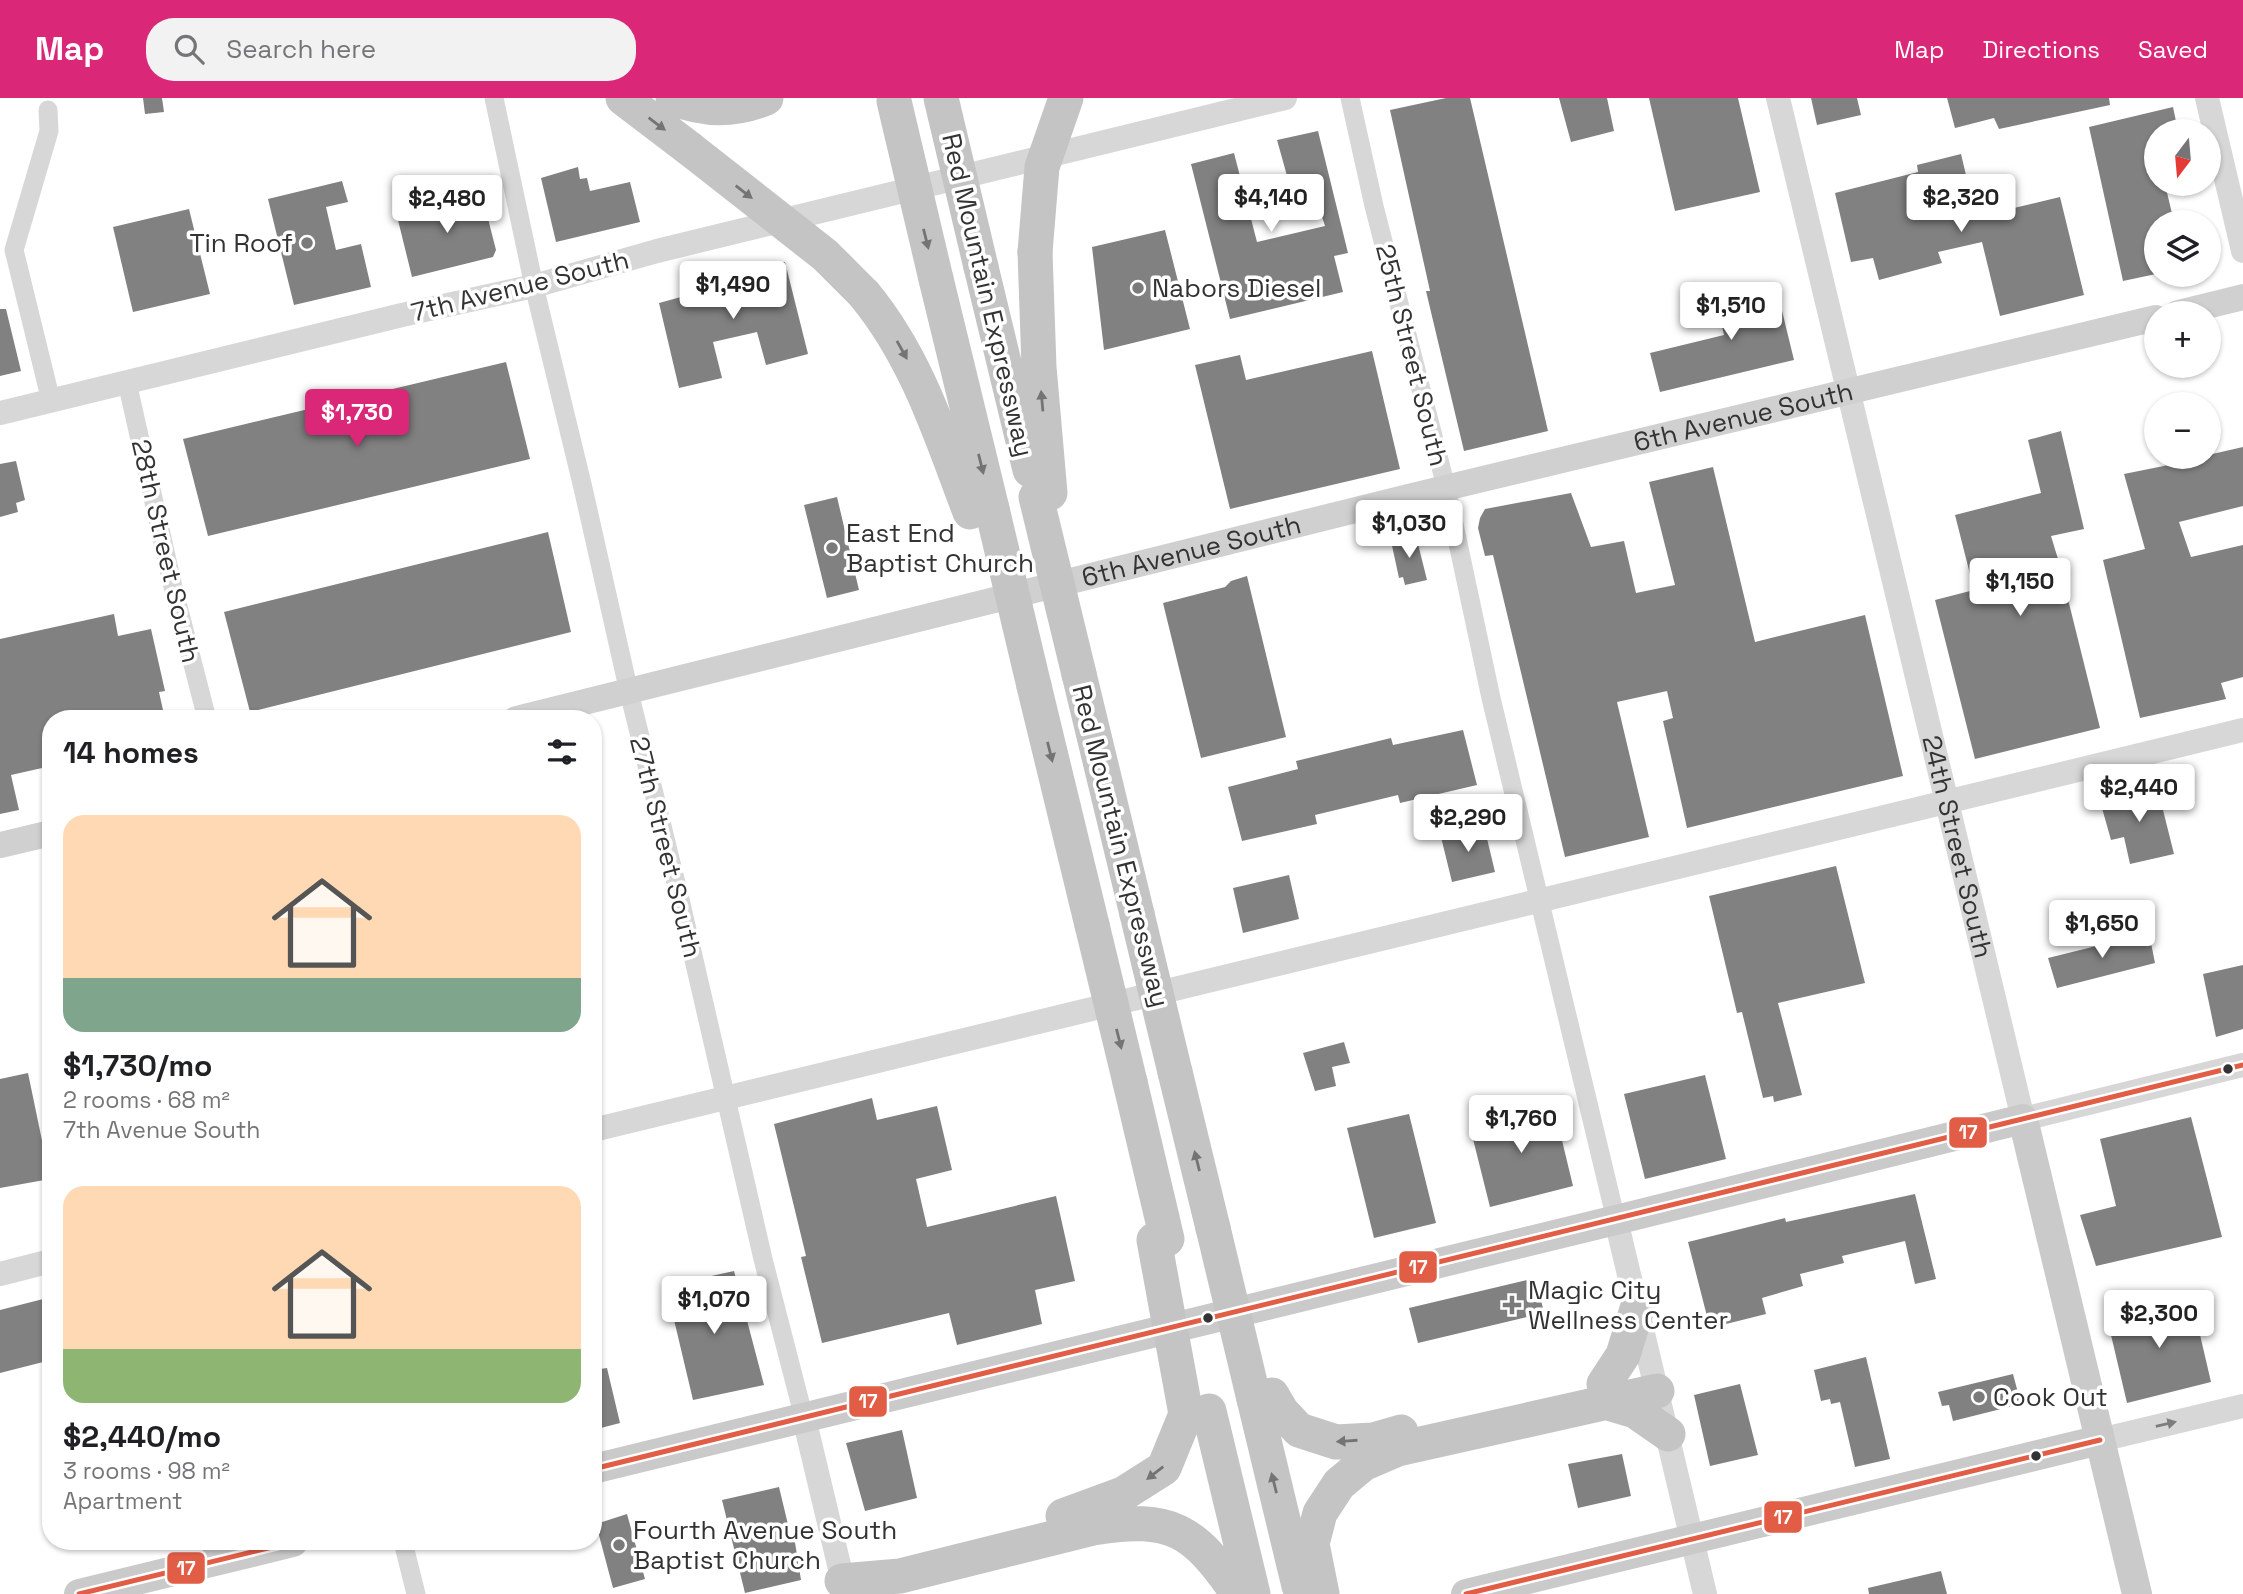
<!DOCTYPE html>
<meta charset="utf-8">
<style>
:root{--surface:#fff;--page:#f2f2f2;--text:#202124;--muted:#757577;--accent:#db2777}
body{margin:0;font-family:"Space Grotesk",sans-serif;background:var(--page);color:var(--text);height:100vh;display:flex;flex-direction:column;font-size:26px;white-space:nowrap}
*{box-sizing:border-box;margin:0}
p{font-size:23px;color:var(--muted)}
.icon{flex:none;width:38px;height:38px;fill:none;stroke:currentColor;stroke-width:2;stroke-linecap:round;stroke-linejoin:round}
.map{position:relative;flex:1;overflow:hidden}
.panel{position:absolute;left:42px;top:612px;width:560px;height:840px;display:flex;flex-direction:column;background:var(--surface);border-radius:28px;box-shadow:0 2px 5px #0004}
.panel>*{flex:none}
.needle{width:46px;rotate:196deg}
.fabs{position:absolute;left:2144px;top:21px;display:grid;gap:14px}
.fabs a{display:grid;place-items:center;width:77px;height:77px;border-radius:50%;background:var(--surface);box-shadow:0 2px 5px #0004;font-size:35px}
.price{position:absolute;translate:-50% -60px;padding:0 16px;border-radius:7px;background:#fff;color:#222;font-size:23px;line-height:46px;filter:drop-shadow(0 2px 4px #0008)}
.price::after{content:'';position:absolute;left:50%;top:42px;width:21px;height:16px;margin-left:-10px;background:inherit;clip-path:polygon(0 0,100% 0,50% 100%)}
.price.selected{background:var(--accent);color:#fff}
ul{padding:0;list-style:none}
li{display:grid;align-content:center;gap:14px;height:371px;padding:0 21px}
li span{display:grid;place-items:center;height:217px;border-radius:21px;color:#555}
li>.icon{margin-inline-start:auto}
span .icon{width:126px;height:126px;fill:#fffc;stroke-width:1}
li b{font-size:30px}
h2{display:flex;justify-content:space-between;align-items:center;height:84px;padding:0 21px;font-size:30px}
header{display:flex;align-items:center;gap:42px;box-sizing:border-box;height:98px;padding:0 35px;background:var(--accent);color:#fff}
header strong{font-size:33px}
nav{display:flex;gap:38px;margin-inline-start:auto;font-size:24px}
.search{width:490px;height:63px;background:var(--page);display:flex;align-items:center;gap:18px;box-sizing:border-box;padding:0 24px;border-radius:28px;color:var(--muted);font-size:26px}
.map>svg:first-child{display:block}
</style>
<header>
<strong>Map</strong>
<div class="search"><svg class="icon" aria-label="search" viewBox="0 0 24 24"><circle cx="10" cy="10" r="6"/><path d="M15 15l6 6"/></svg>Search here</div>
<nav><a>Map</a><a>Directions</a><a>Saved</a></nav>
</header>
<div class="map">
<svg width="2243" height="1496" viewBox="0 0 2243 1496">
<rect width="100%" height="100%" fill="#fff"/>
<path fill="#818181" d="M 143,0 L 162,0 L 164,14 L 145,16 Z
M 1446,0 L 1470,0 L 1548,333 L 1464,353 L 1426,193 L 1430,193 L 1390,12 Z
M 1559,0 L 1607,0 L 1614,33 L 1571,44 Z
M 1649,0 L 1738,0 L 1760,94 L 1675,113 Z
M 1811,0 L 1857,0 L 1861,17 L 1817,27 Z
M 1947,0 L 2109,0 L 2110,7 L 1999,31 L 1994,20 L 1955,30 Z
M 2173,9 L 2178,33 L 2156,33 L 2156,86 L 2165,86 L 2174,124 L 2156,124 L 2156,176 L 2123,183 L 2089,29 Z
M 1318,33 L 1348,155 L 1334,158 L 1343,194 L 1230,221 L 1191,66 L 1234,55 L 1257,144 L 1325,128 L 1312,88 L 1291,92 L 1277,42 Z
M 1961,56 L 1976,119 L 2060,99 L 2084,197 L 2000,218 L 1982,144 L 1938,154 L 1942,165 L 1879,182 L 1873,160 L 1851,164 L 1835,95 L 1918,74 L 1917,67 Z
M 578,69 L 580,81 L 587,80 L 590,93 L 630,84 L 640,124 L 556,144 L 541,80 Z
M 342,83 L 348,104 L 326,109 L 336,152 L 361,146 L 371,189 L 294,207 L 268,101 Z
M 481,93 L 496,152 L 493,159 L 412,179 L 397,118 L 440,107 L 439,104 Z
M 189,111 L 210,196 L 133,214 L 113,129 Z
M 1165,132 L 1190,231 L 1104,252 L 1092,149 Z
M 785,164 L 808,256 L 766,267 L 757,234 L 713,244 L 722,280 L 679,290 L 659,205 L 703,193 L 700,180 L 742,170 L 743,174 Z
M 1775,184 L 1794,262 L 1660,294 L 1650,255 L 1724,237 L 1715,198 Z
M 0,211 L 6,211 L 21,273 L 0,278 Z
M 1372,253 L 1400,371 L 1230,411 L 1195,267 L 1240,257 L 1246,282 Z
M 506,264 L 530,361 L 208,438 L 183,341 Z
M 2061,333 L 2084,431 L 2051,438 L 2058,461 L 2100,630 L 1975,661 L 1935,502 L 1974,492 L 1955,417 L 2041,395 L 2028,342 Z
M 2243,349 L 2243,408 L 2179,424 L 2191,459 L 2243,447 L 2243,579 L 2221,585 L 2226,601 L 2140,620 L 2103,462 L 2145,451 L 2124,376 L 2208,359 L 2208,357 Z
M 16,363 L 25,402 L 16,405 L 18,414 L 0,419 L 0,366 Z
M 1713,369 L 1755,544 L 1865,517 L 1903,678 L 1687,730 L 1663,623 L 1673,620 L 1667,593 L 1617,604 L 1649,739 L 1565,759 L 1493,457 L 1485,458 L 1478,430 L 1480,420 L 1485,411 L 1571,395 L 1591,449 L 1624,443 L 1636,495 L 1675,487 L 1649,384 Z
M 837,399 L 859,492 L 827,500 L 804,407 Z
M 548,434 L 571,534 L 250,614 L 224,514 Z
M 1416,438 L 1427,482 L 1405,487 L 1403,479 L 1399,480 L 1391,443 Z
M 1247,478 L 1286,639 L 1201,660 L 1163,505 L 1225,489 L 1231,483 Z
M 114,516 L 118,538 L 151,531 L 165,593 L 159,594 L 165,621 L 51,621 L 51,668 L 11,677 L 19,712 L 0,716 L 0,541 Z
M 1463,632 L 1477,687 L 1400,705 L 1398,697 L 1315,717 L 1317,726 L 1242,743 L 1228,689 L 1298,671 L 1296,663 L 1391,640 L 1393,647 Z
M 2157,688 L 2174,756 L 2130,766 L 2124,739 L 2111,742 L 2100,703 Z
M 1484,728 L 1495,774 L 1452,784 L 1441,739 Z
M 1836,768 L 1865,885 L 1778,905 L 1802,997 L 1774,1004 L 1773,998 L 1763,1000 L 1742,914 L 1737,915 L 1709,798 Z
M 1289,777 L 1299,821 L 1243,835 L 1233,790 Z
M 2149,835 L 2155,865 L 2057,890 L 2048,860 Z
M 2243,867 L 2243,931 L 2216,939 L 2203,876 Z
M 1344,944 L 1350,965 L 1332,969 L 1336,988 L 1315,993 L 1303,955 Z
M 28,975 L 50,1081 L 0,1090 L 0,981 Z
M 1705,977 L 1726,1061 L 1645,1081 L 1624,996 Z
M 872,1000 L 877,1022 L 937,1008 L 952,1072 L 916,1081 L 927,1129 L 1056,1098 L 1075,1183 L 1035,1192 L 1042,1226 L 957,1247 L 949,1215 L 822,1245 L 801,1159 L 806,1158 L 774,1026 Z
M 1553,1005 L 1573,1088 L 1490,1109 L 1469,1025 Z
M 1409,1016 L 1436,1125 L 1374,1140 L 1347,1030 Z
M 2191,1019 L 2222,1139 L 2096,1168 L 2080,1117 L 2116,1108 L 2100,1041 Z
M 1915,1096 L 1936,1181 L 1915,1186 L 1905,1143 L 1842,1158 L 1844,1165 L 1800,1176 L 1803,1188 L 1762,1200 L 1766,1216 L 1710,1230 L 1688,1144 L 1785,1120 L 1786,1124 Z
M 734,1173 L 764,1287 L 693,1302 L 666,1188 Z
M 1536,1180 L 1544,1215 L 1418,1245 L 1409,1210 Z
M 2191,1198 L 2211,1284 L 2127,1305 L 2107,1220 Z
M 51,1199 L 51,1262 L 0,1275 L 0,1212 Z
M 1866,1259 L 1890,1361 L 1855,1369 L 1840,1304 L 1831,1306 L 1830,1301 L 1821,1303 L 1814,1272 Z
M 607,1270 L 620,1325 L 593,1332 L 593,1272 Z
M 2013,1276 L 2021,1306 L 1953,1323 L 1949,1307 L 1942,1308 L 1938,1294 Z
M 1740,1286 L 1758,1357 L 1710,1368 L 1694,1297 Z
M 902,1332 L 917,1400 L 865,1413 L 846,1345 Z
M 1622,1356 L 1631,1398 L 1578,1410 L 1568,1366 Z
M 779,1389 L 791,1439 L 794,1438 L 801,1482 L 745,1495 L 722,1402 Z
M 627,1416 L 645,1481 L 613,1490 L 596,1426 Z
M 1941,1473 L 1947,1496 L 1869,1496 L 1868,1490 Z"/>
<g fill="none" stroke-linecap="round" stroke-linejoin="round">
<path stroke="#d7d7d7" stroke-width="19" d="M 494,0 L 534,188 L 583,390 L 629,594 L 679,797 L 763,1161 L 804,1320
M 1350,0 L 1374,108 L 1446,389 L 1491,600 L 1616,1122
M 48,12 L 49,33 L 14,152 L 51,303
M 127,284 L 173,489 L 207,621
M 403,1444 L 416,1496"/>
<g stroke="#d7d7d7" stroke-width="24">
<path id="s1" d="M 1778,0 L 2023,1021 L 2243,967"/>
<path d="M 2207,0 L 2243,153"/>
<path d="M 0,315 L 402,217 L 534,188 L 657,153 L 1285,0"/>
<path d="M 593,1032 L 2243,632"/>
<path d="M 1616,1122 L 1705,1496"/>
<path d="M 0,1176 L 51,1163"/>
<path d="M 804,1320 L 846,1496"/>
<path d="M 2100,1342 L 2243,1308"/>
</g>
<g stroke="#d0d0d0" stroke-width="26">
<path d="M 2178,215 L 2243,199"/>
<path id="s2" d="M 516,621 L 1412,398 L 2156,220"/>
<path d="M 0,747 L 51,735"/>
</g>
<path stroke="#cacaca" stroke-width="30" d="M 593,1371 L 1616,1122 L 2023,1021 L 2137,1496
M 79,1496 L 293,1444
M 1466,1496 L 2100,1342"/>
<path stroke="#c4c4c4" stroke-width="35" d="M 623,0 L 690,51
M 673,0 C 705,13 735,13 766,0
M 1035,154 L 1039,269 L 1050,395
M 981,169 L 1030,372
M 936,181 L 992,411
M 864,196 C 917,260 941,338 970,414
M 1079,576 L 1137,816
M 1034,588 L 1092,827
M 1175,974 L 1213,1130
M 1130,984 L 1167,1141
M 1604,1286 L 1623,1257 L 1637,1211
M 1272,1297 L 1282,1314 L 1299,1332 L 1336,1344 L 1373,1342 L 1401,1334
M 1254,1301 L 1299,1488
M 1608,1305 L 1635,1313 L 1668,1336
M 1209,1313 L 1253,1496
M 1063,1418 L 1123,1396 L 1164,1370 L 1186,1316
M 842,1483 L 900,1478 L 1093,1430 C 1172,1417 1194,1432 1238,1496
M 1322,1496 L 1312,1446 L 1320,1415 L 1339,1386 L 1363,1366 L 1398,1351 L 1657,1293"/>
<path stroke="#c4c4c4" stroke-width="35" d="M 941,0 L 981,169
M 894,3 L 936,181
M 690,51 L 825,157 L 864,196
M 1035,154 L 1042,69 L 1066,0
M 1036,399 L 1079,576
M 992,411 L 1034,588
M 1137,816 L 1175,974
M 1092,827 L 1130,984
M 1213,1130 L 1254,1301
M 1154,1142 L 1186,1316"/>
<g stroke="#fff" stroke-width="10">
<path id="bus-1" d="M 593,1371 L 2243,967
M 79,1496 L 293,1444
M 1466,1496 L 2100,1342"/>
</g>
<use href="#bus-1" stroke="#e15d46" stroke-width="5"/>
</g>
<defs><path id="oneway-solid" d="M-6-.8H1V-3.2L6.5 0L1 3.2V.8H-6Z" transform="scale(1.75)"/></defs>
<g fill="#747474">
<use href="#oneway-solid" transform="translate(657 26) rotate(37)"/>
<use href="#oneway-solid" transform="translate(744 94) rotate(38)"/>
<use href="#oneway-solid" transform="translate(926 141) rotate(76)"/>
<use href="#oneway-solid" transform="translate(902 252) rotate(61)"/>
<use href="#oneway-solid" transform="translate(1042 303) rotate(-95)"/>
<use href="#oneway-solid" transform="translate(981 366) rotate(76)"/>
<use href="#oneway-solid" transform="translate(1050 654) rotate(76)"/>
<use href="#oneway-solid" transform="translate(1119 941) rotate(76)"/>
<use href="#oneway-solid" transform="translate(1197 1063) rotate(-104)"/>
<use href="#oneway-solid" transform="translate(1347 1343) rotate(176)"/>
<use href="#oneway-solid" transform="translate(1155 1375) rotate(142)"/>
<use href="#oneway-solid" transform="translate(1274 1385) rotate(-104)"/>
</g>
<use fill="#7d7d7d" href="#oneway-solid" transform="translate(2166 1326) rotate(-13)"/>
<g fill="#7a7a7a" stroke="#fff" stroke-width="2.5">
<circle cx="307" cy="145" r="7"/>
<circle cx="1138" cy="190" r="7"/>
<circle cx="832" cy="450" r="7"/>
<path d="M1508.5 1196.5h7v7h7v7h-7v7h-7v-7h-7v-7h7z"/>
<circle cx="1979" cy="1299" r="7"/>
<circle cx="619" cy="1447" r="7"/>
</g>
<g fill="#333" stroke="#fff" stroke-width="2.5">
<circle cx="2228" cy="971" r="6"/>
<circle cx="1208" cy="1220" r="6"/>
<circle cx="2036" cy="1358" r="6"/>
</g>
<g text-anchor="middle" stroke-width="7" stroke-linejoin="round" paint-order="stroke">
<g font-size="26" fill="#333" stroke="#fff" text-anchor="start">
<text x="293" y="154" text-anchor="end">Tin Roof</text>
<text x="1152" y="199">Nabors Diesel</text>
<text x="846" y="444">East End<tspan x="846" dy="30">Baptist Church</tspan></text>
<text x="1528" y="1201">Magic City<tspan x="1528" dy="30">Wellness Center</tspan></text>
<text x="1993" y="1308">Cook Out</text>
<text x="633" y="1441">Fourth Avenue South<tspan x="633" dy="30">Baptist Church</tspan></text>
</g>
<g font-size="26" fill="#333" stroke="#fff">
<text transform="translate(520 188) rotate(-14)" y="9">7th Avenue South</text>
<text transform="translate(988 197) rotate(77)" y="9">Red Mountain Expressway</text>
<text transform="translate(1412 257) rotate(76)" y="9">25th Street South</text>
<text dy="9" stroke="none"><textPath href="#s2" startOffset="1264">6th Avenue South</textPath></text>
<text transform="translate(166 453) rotate(77)" y="9">28th Street South</text>
<text dy="9" stroke="none"><textPath href="#s2" startOffset="696">6th Avenue South</textPath></text>
<text transform="translate(1121 748) rotate(76)" y="9">Red Mountain Expressway</text>
<text dy="9" stroke="none"><textPath href="#s1" startOffset="770">24th Street South</textPath></text>
<text transform="translate(666 749) rotate(76)" y="9">27th Street South</text>
</g>
</g>
<g stroke="#fff" stroke-width="2.5">
<rect x="1948" y="1018" width="40" height="33" rx="7" fill="#e15d46"/>
<rect x="1398" y="1152" width="40" height="34" rx="7" fill="#e15d46"/>
<rect x="848" y="1287" width="40" height="33" rx="7" fill="#e15d46"/>
<rect x="1763" y="1402" width="40" height="34" rx="7" fill="#e15d46"/>
<rect x="166" y="1453" width="40" height="34" rx="7" fill="#e15d46"/>
</g>
<g font-size="19" text-anchor="middle" font-weight="bold" fill="#fff">
<text x="1968" y="1041">17</text>
<text x="1418" y="1176">17</text>
<text x="868" y="1310">17</text>
<text x="1783" y="1426">17</text>
<text x="186" y="1477">17</text>
</g>
</svg>
<div class="fabs">
<a><svg class="needle" viewBox="-14 -14 28 28"><path d="M0-13l5 13h-10z" fill="#e53935"/><path d="M0 13l5-13h-10z" fill="#757577"/></svg></a>
<a><svg class="icon" aria-label="layers" viewBox="0 0 24 24"><path d="M12 4l9 5-9 5-9-5zM3 14l9 5 9-5"/></svg></a>
<a>+</a>
<a>−</a>
</div>
<b class="price" style="left:1271px;top:136px">$4,140</b>
<b class="price" style="left:1961px;top:136px">$2,320</b>
<b class="price" style="left:447px;top:137px">$2,480</b>
<b class="price" style="left:733px;top:223px">$1,490</b>
<b class="price" style="left:1731px;top:244px">$1,510</b>
<b class="price selected" style="left:357px;top:351px">$1,730</b>
<b class="price" style="left:1409px;top:462px">$1,030</b>
<b class="price" style="left:2020px;top:520px">$1,150</b>
<b class="price" style="left:2139px;top:726px">$2,440</b>
<b class="price" style="left:1468px;top:756px">$2,290</b>
<b class="price" style="left:2102px;top:862px">$1,650</b>
<b class="price" style="left:1521px;top:1057px">$1,760</b>
<b class="price" style="left:714px;top:1238px">$1,070</b>
<b class="price" style="left:2159px;top:1252px">$2,300</b>
<section class="panel">
<h2>14 homes<svg class="icon" aria-label="filters" viewBox="0 0 24 24"><path d="M4 7h16M4 17h16"/><circle cx="9" cy="7" r="2"/><circle cx="15" cy="17" r="2"/></svg></h2>
<ul>
<li><span style="background:linear-gradient(#ffd9b3 75%,#7fa58c 0)"><svg class="icon" aria-label="home" viewBox="0 0 24 24"><path d="M3 11l9-7 9 7M6 9v11h12V9"/></svg></span><div><b>$1,730/mo</b><p>2 rooms · 68 m²</p><p>7th Avenue South</p></div></li>
<li><span style="background:linear-gradient(#ffd9b3 75%,#8fb573 0)"><svg class="icon" aria-label="home" viewBox="0 0 24 24"><path d="M3 11l9-7 9 7M6 9v11h12V9"/></svg></span><div><b>$2,440/mo</b><p>3 rooms · 98 m²</p><p>Apartment</p></div></li>
</ul>
</section>
</div>
